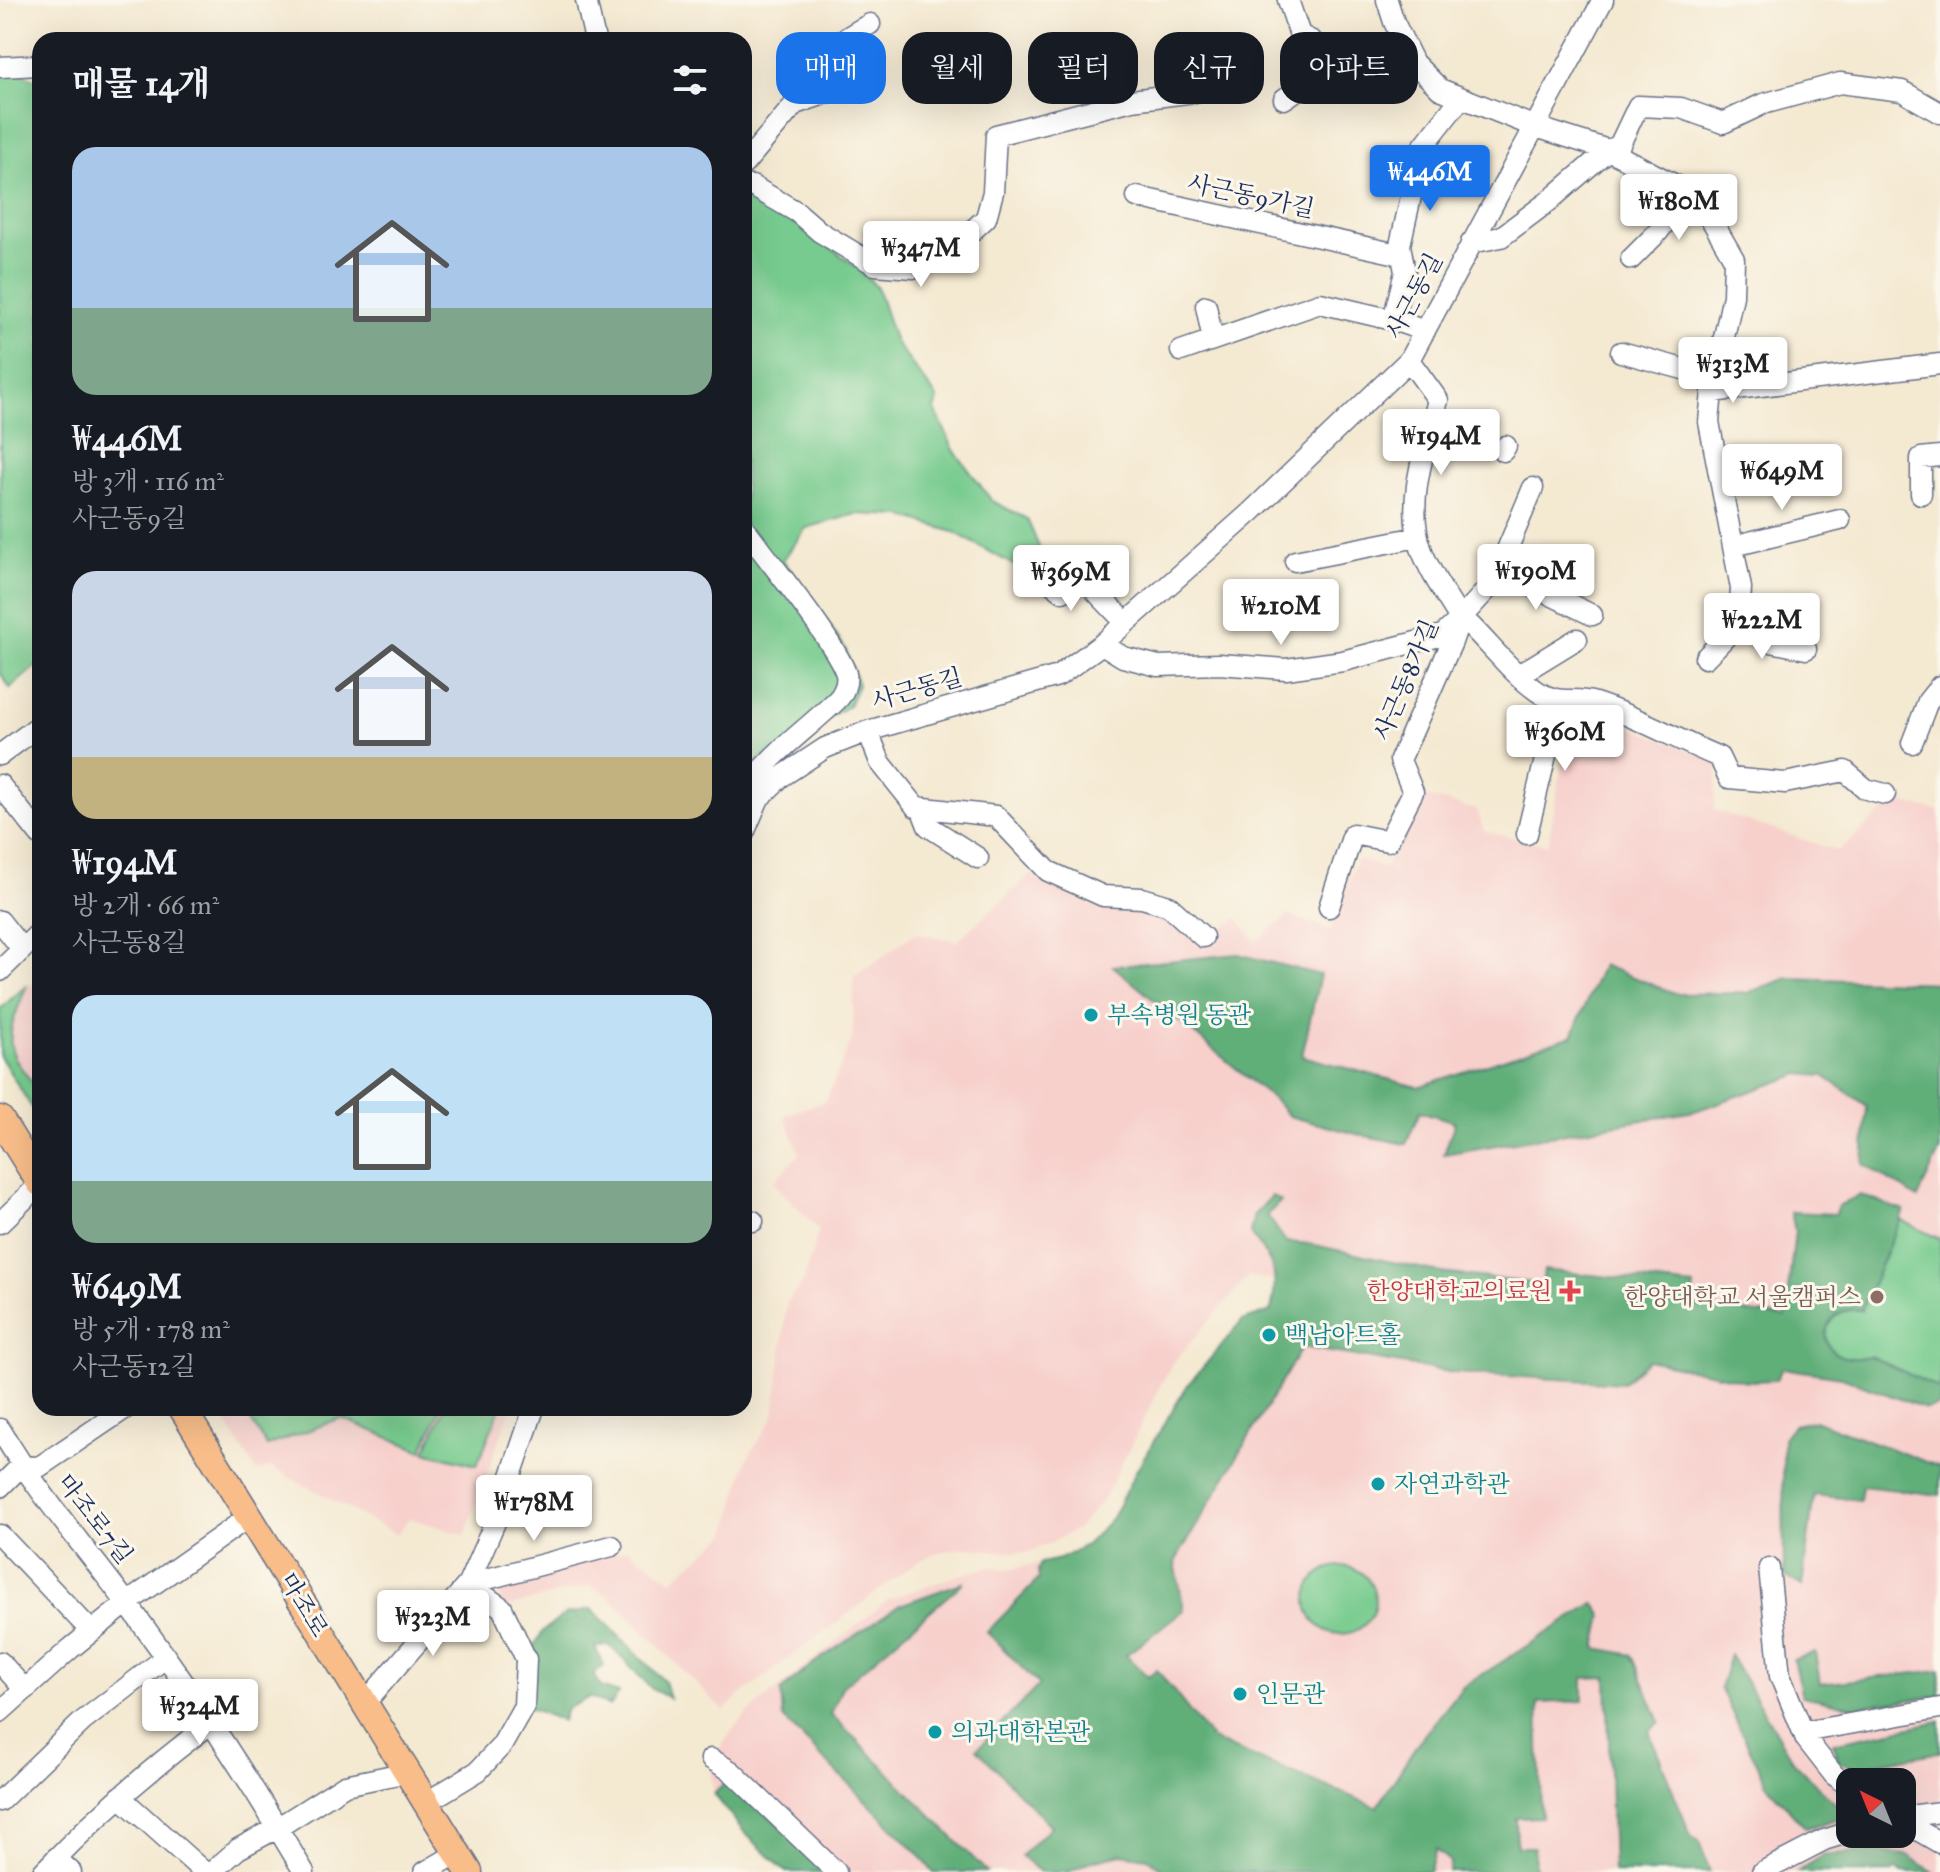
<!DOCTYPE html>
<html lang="ko">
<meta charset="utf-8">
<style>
:root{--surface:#171b24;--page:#20242c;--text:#f1f3f6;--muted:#9ea1a6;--accent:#1a73e8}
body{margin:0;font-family:"IM FELL Great Primer","Noto Serif KR",serif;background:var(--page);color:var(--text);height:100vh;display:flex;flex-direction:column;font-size:30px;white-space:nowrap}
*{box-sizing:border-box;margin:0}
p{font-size:26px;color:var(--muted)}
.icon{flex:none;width:44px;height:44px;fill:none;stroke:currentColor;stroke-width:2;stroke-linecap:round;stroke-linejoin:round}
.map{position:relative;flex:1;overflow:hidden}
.side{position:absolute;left:32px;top:32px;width:720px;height:1384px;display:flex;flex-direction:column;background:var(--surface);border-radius:24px;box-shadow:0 8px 32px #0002}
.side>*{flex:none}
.hud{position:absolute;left:776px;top:32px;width:760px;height:72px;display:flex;gap:16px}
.needle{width:52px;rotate:317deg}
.fabs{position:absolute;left:1836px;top:1768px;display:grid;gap:16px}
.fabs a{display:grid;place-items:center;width:80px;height:80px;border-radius:16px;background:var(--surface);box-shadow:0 8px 32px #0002;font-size:40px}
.price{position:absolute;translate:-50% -68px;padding:0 18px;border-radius:8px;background:#fff;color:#222;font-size:26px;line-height:52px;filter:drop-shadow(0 2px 4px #0008)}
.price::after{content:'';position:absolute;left:50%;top:48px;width:24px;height:18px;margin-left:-12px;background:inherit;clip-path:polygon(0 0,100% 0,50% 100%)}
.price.on{background:var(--accent);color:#fff}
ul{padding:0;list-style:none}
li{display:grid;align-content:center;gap:16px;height:424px;padding:0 40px}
li span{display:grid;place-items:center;height:248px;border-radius:24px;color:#555}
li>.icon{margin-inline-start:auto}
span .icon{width:144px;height:144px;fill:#fffc;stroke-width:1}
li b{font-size:34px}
h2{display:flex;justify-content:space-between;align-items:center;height:96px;padding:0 40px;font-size:34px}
.chip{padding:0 28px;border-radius:24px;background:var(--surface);box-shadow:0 8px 32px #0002;font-size:28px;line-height:72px}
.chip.on{background:var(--accent);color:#fff}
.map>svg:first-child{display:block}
</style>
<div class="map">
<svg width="1940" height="1872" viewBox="0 0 1940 1872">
<rect width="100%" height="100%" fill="#fbf7ec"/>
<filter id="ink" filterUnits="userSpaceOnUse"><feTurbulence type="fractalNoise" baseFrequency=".0125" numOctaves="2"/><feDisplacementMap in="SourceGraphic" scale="16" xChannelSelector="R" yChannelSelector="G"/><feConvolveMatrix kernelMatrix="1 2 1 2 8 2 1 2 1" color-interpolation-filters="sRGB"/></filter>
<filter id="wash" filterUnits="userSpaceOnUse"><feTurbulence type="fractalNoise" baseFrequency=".006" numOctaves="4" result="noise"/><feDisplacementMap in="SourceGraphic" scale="32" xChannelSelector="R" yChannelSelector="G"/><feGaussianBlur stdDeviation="1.8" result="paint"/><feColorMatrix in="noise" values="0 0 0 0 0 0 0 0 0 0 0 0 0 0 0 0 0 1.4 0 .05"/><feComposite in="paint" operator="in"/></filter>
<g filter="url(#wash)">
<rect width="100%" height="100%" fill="#f4e9d1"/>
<path fill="#f7d0cc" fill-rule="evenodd" d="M 1593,712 L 1718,762 L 1714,810 L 1838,851 L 1895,801 L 1940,811 L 1940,1872 L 786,1872 L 745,1833 L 714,1794 L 711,1777 L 712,1760 L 734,1728 L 748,1713 L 889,1599 L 956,1576 L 990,1567 L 1011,1569 L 1060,1559 L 1087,1544 L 1112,1518 L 1137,1469 L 1187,1386 L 1242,1321 L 1271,1311 L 1276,1285 L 1524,1333 L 1248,1276 L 1171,1365 L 1105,1497 L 1079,1527 L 1051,1543 L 1026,1553 L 963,1548 L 938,1552 L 917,1562 L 736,1698 L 724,1711 L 608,1596 L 589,1586 L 502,1608 L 499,1586 L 628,1549 L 672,1580 L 727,1534 L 747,1459 L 774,1416 L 787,1302 L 803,1282 L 819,1230 L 773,1182 L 800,1154 L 784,1115 L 826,1101 L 853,1037 L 854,977 L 915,933 L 957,941 L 1030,875 L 1090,904 L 1154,908 L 1199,945 L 1237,918 L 1256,941 L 1289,915 L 1331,930 L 1357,859 L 1385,867 L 1424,796 L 1477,810 L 1484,831 L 1548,845 L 1569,722 ZM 1595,1348 L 1761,1380 L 1747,1381 ZM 1850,1782 L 1902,1782 L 1902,1834 L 1850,1834 Z
M 40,983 L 40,1121 L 0,1056 L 0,1009 L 27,985 Z
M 217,1408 L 511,1408 L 465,1535 L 409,1518 L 397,1535 L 271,1467 L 257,1472 Z"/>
<path fill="#77cb8e" stroke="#497d76" stroke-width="2" d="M 0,72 L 21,73 L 40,82 L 40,663 L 10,688 L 0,673 Z
M 744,192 L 789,215 L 864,273 L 877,288 L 895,342 L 938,399 L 935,410 L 954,450 L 992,501 L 1027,519 L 1039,547 L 1040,568 L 1024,571 L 954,532 L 902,516 L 856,514 L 806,528 L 783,560 L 845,648 L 858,685 L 849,705 L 744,770 Z
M 27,985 C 6,1038 0,1047 40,1091 L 40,1121 L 0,1056 L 0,1009 Z
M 1900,1220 L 1940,1239 L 1940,1389 L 1870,1356 C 1812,1371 1814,1305 1861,1310 Z
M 243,1408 L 441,1408 L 422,1451 L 341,1418 L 267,1446 Z
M 445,1408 L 500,1408 L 477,1465 L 425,1452 Z
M1307 1600a34 34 0 1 1 68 0a34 34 0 1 1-68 0Z"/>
<path fill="#61af79" stroke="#3e6f6c" stroke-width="2" d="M 1238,954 L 1320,975 L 1302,1056 L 1418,1087 L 1572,1036 L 1602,965 L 1677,994 L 1747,993 L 1788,978 L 1940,983 L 1940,1150 L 1918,1198 L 1863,1164 L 1867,1106 L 1824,1076 L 1800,1074 L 1695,1111 L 1444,1154 L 1455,1122 L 1420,1111 L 1406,1144 L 1360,1135 L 1289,1116 L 1274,1100 L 1113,966 Z
M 1860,1195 L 1904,1211 L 1861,1310 C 1815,1304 1811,1371 1870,1356 L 1940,1389 L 1940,1405 L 1926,1409 L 1842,1377 L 1782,1368 L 1776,1380 L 1747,1381 L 1648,1360 L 1623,1383 L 1455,1373 L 1302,1347 L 1175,1562 L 1184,1610 L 1126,1655 L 1148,1677 L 1157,1670 L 1212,1740 L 1377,1807 L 1420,1740 L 1463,1687 L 1594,1603 L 1603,1616 L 1596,1648 L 1632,1655 L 1660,1722 L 1649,1731 L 1691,1836 L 1699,1842 L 1710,1872 L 1613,1872 L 1607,1677 L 1583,1678 L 1583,1701 L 1538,1703 L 1541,1817 L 1516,1818 L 1517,1847 L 1534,1847 L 1535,1872 L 1449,1872 L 1450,1862 L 1436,1849 L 1429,1872 L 1165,1872 L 1148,1858 L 1121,1854 L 1088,1862 L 1069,1872 L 1040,1872 L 1021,1856 L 1051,1826 L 977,1749 L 1039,1685 L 987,1632 L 1039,1579 L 1038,1570 L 1041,1563 L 1060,1559 L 1087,1544 L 1112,1518 L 1137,1469 L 1187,1386 L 1242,1321 L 1271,1311 C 1280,1270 1273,1265 1250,1232 L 1254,1215 L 1272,1196 L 1281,1201 L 1267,1215 L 1286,1242 L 1310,1244 L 1442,1273 L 1542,1284 L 1544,1270 L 1694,1286 L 1692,1306 L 1785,1317 L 1795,1231 L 1791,1212 L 1836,1214 L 1838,1206 Z
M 1816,1421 L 1940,1467 L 1940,1495 L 1862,1486 L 1860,1500 L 1814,1495 L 1802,1586 L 1784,1575 L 1783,1438 L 1793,1425 Z
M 964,1582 L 842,1687 L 831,1714 L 987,1872 L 933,1872 L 918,1853 L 783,1718 L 781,1691 L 814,1663 L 900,1605 Z
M 592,1609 L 664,1681 L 669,1698 L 652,1689 L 609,1645 L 595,1647 L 604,1666 L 593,1674 L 601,1687 L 619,1693 L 610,1706 L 590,1697 L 566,1709 L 562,1721 L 524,1706 L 526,1659 L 543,1631 L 566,1614 Z
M 1815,1652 L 1820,1684 L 1940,1670 L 1940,1696 L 1855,1707 L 1802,1696 L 1793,1660 Z
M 1730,1655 L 1794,1763 L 1848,1816 L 1806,1828 L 1769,1788 L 1720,1688 Z
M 1940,1721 L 1940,1752 L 1855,1768 L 1840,1763 L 1833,1743 Z
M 727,1781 L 836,1872 L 786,1872 L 745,1833 L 714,1794 Z
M 1871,1851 L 1907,1855 L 1934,1872 L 1900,1872 L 1898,1869 L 1891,1872 L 1797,1872 L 1824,1855 Z"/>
</g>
<g filter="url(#ink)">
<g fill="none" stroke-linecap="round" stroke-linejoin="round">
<g stroke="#677086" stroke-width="23">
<path id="minor" d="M 586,0 L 595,40
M 1387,0 L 1394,22 L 1414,63 L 1440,89 L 1533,126 L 1608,150 L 1681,188 L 1712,221 L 1734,259 L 1733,296 L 1712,392 L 1709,422 L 1741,588 C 1740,626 1731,632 1705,658
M 0,67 L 40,65
M 1284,99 L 1320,74 L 1312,41 L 1300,35 L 1288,0
M 744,164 L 795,104 L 827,93 L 836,84 C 832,43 835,44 870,24
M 744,186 L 752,186 L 797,212 L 820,232 L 875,265 L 914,268 L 958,244 L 986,218 L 993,192 L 996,135 L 1132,100 L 1218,89
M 1137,197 L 1402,255
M 1471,243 L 1501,237 L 1549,201 L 1608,150 L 1619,146 L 1638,106 L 1681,108 L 1723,123 L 1763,104 L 1840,83 L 1902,91 L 1940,113
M 1631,259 L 1658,232 L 1687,194
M 1206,306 L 1213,340
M 1393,320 L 1405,272 L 1400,245 L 1422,148 L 1461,98
M 1181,351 L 1320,303 L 1393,320 L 1425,331
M 1621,352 L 1716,378
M 1409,360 L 1438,400 C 1426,447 1405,499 1421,548 C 1429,572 1447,597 1460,619 L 1471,626 C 1491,646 1514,675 1537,691 C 1559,706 1574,696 1595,703 C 1639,717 1677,740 1719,757 L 1729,778 L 1785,783 L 1845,771 L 1866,789 L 1885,794
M 1712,392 L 1940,364
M 1503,451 L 1506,446
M 1921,494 L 1921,458 L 1940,456
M 744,527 C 771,564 800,598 825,636 C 832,647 842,661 846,674 C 848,683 843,695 836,701 C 805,731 769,755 744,791
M 1733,546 L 1840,520
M 1295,561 L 1418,537
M 1500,570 L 1592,615
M 1038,573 L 1063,592 L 1082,577 L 1126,623
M 1736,622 L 1771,642 L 1806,649
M 1102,644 L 1123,657 L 1158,666 L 1219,664 L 1286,669 L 1343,661 L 1443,635 L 1460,619
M 1520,674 L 1577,639
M 868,731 L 880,762 L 916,807 L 996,816 L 1048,871 L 1103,896 L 1142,898 L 1169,906 L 1203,937
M 1912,743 L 1928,701 L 1940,686
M 0,755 L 40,725
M 0,785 L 40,835
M 921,808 L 928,826 L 978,858
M 744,833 L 759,798 L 781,777 L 825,748 L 868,731 L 1058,676 L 1102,644 L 1250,513 L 1409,360 L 1603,0
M 1527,834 L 1559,701
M 1329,907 L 1353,834 L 1388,841 L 1413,792 L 1400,760 L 1452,642 L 1460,619 L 1493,583 L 1533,488
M 0,921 L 22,949
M 0,971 L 40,932
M 744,1218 L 753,1221
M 0,1223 L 40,1184
M 0,1429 C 36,1491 83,1545 126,1602 C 190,1688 249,1779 304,1872
M 0,1487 L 21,1466 L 39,1467 L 126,1408
M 0,1535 L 91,1631
M 1769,1568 L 1780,1676 L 1806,1739 L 1834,1775 L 1850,1786
M 468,1584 L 612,1546
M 0,1662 L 25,1690
M 364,1704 L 468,1584 L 496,1520 L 534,1408
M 0,1712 L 70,1649 L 127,1603 L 250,1516
M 1803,1732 L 1940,1708
M 711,1759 L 731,1771 L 836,1872
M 120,1797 L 204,1872
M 0,1801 L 83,1721 L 165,1658
M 427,1802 L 478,1771 L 502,1745 L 524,1706 L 526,1659 L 502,1608 L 468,1584
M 1902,1817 L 1940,1812
M 1902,1821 L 1940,1843
M 56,1858 L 71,1872
M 43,1872 C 94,1818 150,1769 210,1724
M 212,1872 L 238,1849 L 277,1828 L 345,1785 L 408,1772
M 425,1872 L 458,1853
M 1762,1872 L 1824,1840 L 1850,1832"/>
</g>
<g stroke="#677086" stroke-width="29">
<path id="major" d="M 0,1119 L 40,1183
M 182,1408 L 469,1872"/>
</g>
<use href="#minor" stroke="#fff" stroke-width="20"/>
<use href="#major" stroke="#f8bd89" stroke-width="26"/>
</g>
</g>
<g fill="#0f9aa8" stroke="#fbf7ec" stroke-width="3">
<circle cx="1091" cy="1015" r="8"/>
<circle cx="1269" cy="1335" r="8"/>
<circle cx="1378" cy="1484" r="8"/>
<circle cx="1240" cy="1694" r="8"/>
<circle cx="935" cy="1732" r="8"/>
</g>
<path fill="#e0444e" stroke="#fbf7ec" stroke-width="3" d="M1566 1279h8v8h8v8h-8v8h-8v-8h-8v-8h8z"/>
<circle fill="#8d6e63" stroke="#fbf7ec" stroke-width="3" cx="1877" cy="1297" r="8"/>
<g text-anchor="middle" stroke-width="6" stroke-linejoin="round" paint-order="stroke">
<g font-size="24" fill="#1b2f5e" stroke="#fbf7ec">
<text transform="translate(1251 196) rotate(12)" y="8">사근동9가길</text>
<text transform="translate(1414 296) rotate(-62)" y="8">사근동길</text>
<text transform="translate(1406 680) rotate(-67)" y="8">사근동8가길</text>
<text transform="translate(917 689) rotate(-16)" y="8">사근동길</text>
<text transform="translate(95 1519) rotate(52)" y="8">마조로7길</text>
<text transform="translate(304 1605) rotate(59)" y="8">마조로</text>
</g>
<g font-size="24" fill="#0d838f" stroke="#fbf7ec" text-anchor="start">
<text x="1107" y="1023">부속병원 동관</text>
<text x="1285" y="1343">백남아트홀</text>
<text x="1394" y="1492">자연과학관</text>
<text x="1256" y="1702">인문관</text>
<text x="951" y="1740">의과대학본관</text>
</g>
<g font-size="24" fill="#be3a42" stroke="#fbf7ec" text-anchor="end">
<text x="1552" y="1299">한양대학교의료원</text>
</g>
<g font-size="24" fill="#785e54" stroke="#fbf7ec" text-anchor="end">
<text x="1861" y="1305">한양대학교 서울캠퍼스</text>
</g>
</g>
</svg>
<div class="fabs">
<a><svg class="needle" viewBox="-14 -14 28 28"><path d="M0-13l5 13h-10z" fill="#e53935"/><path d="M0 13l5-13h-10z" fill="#9ea1a6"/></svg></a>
</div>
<b class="price on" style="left:1430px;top:213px">₩446M</b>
<b class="price" style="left:1679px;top:242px">₩180M</b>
<b class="price" style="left:921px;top:289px">₩347M</b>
<b class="price" style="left:1733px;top:405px">₩313M</b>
<b class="price" style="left:1441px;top:477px">₩194M</b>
<b class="price" style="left:1782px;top:512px">₩649M</b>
<b class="price" style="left:1536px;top:612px">₩190M</b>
<b class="price" style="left:1071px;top:613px">₩369M</b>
<b class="price" style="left:1281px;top:647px">₩210M</b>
<b class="price" style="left:1762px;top:661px">₩222M</b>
<b class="price" style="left:1565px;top:773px">₩360M</b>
<b class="price" style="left:534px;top:1543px">₩178M</b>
<b class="price" style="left:433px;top:1658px">₩323M</b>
<b class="price" style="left:200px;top:1747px">₩324M</b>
<div class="hud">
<a class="chip on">매매</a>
<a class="chip">월세</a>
<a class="chip">필터</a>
<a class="chip">신규</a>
<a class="chip">아파트</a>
</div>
<section class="side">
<h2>매물 14개<svg class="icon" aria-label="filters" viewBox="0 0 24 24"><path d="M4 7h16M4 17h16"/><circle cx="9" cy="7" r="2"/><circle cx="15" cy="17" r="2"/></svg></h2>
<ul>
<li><span style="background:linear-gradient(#a9c7e8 65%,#7fa58c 0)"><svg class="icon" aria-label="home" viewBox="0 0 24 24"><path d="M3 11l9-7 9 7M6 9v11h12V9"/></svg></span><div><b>₩446M</b><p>방 3개 · 116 m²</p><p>사근동9길</p></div></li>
<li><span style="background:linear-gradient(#c9d6e8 75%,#c2b280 0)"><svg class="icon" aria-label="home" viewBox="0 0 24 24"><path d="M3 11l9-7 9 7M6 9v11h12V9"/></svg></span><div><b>₩194M</b><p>방 2개 · 66 m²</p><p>사근동8길</p></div></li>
<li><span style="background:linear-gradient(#bfe0f5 75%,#7fa58c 0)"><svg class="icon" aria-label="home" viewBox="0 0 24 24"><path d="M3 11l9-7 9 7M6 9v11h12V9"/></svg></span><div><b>₩649M</b><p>방 5개 · 178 m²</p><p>사근동12길</p></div></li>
</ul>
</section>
</div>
